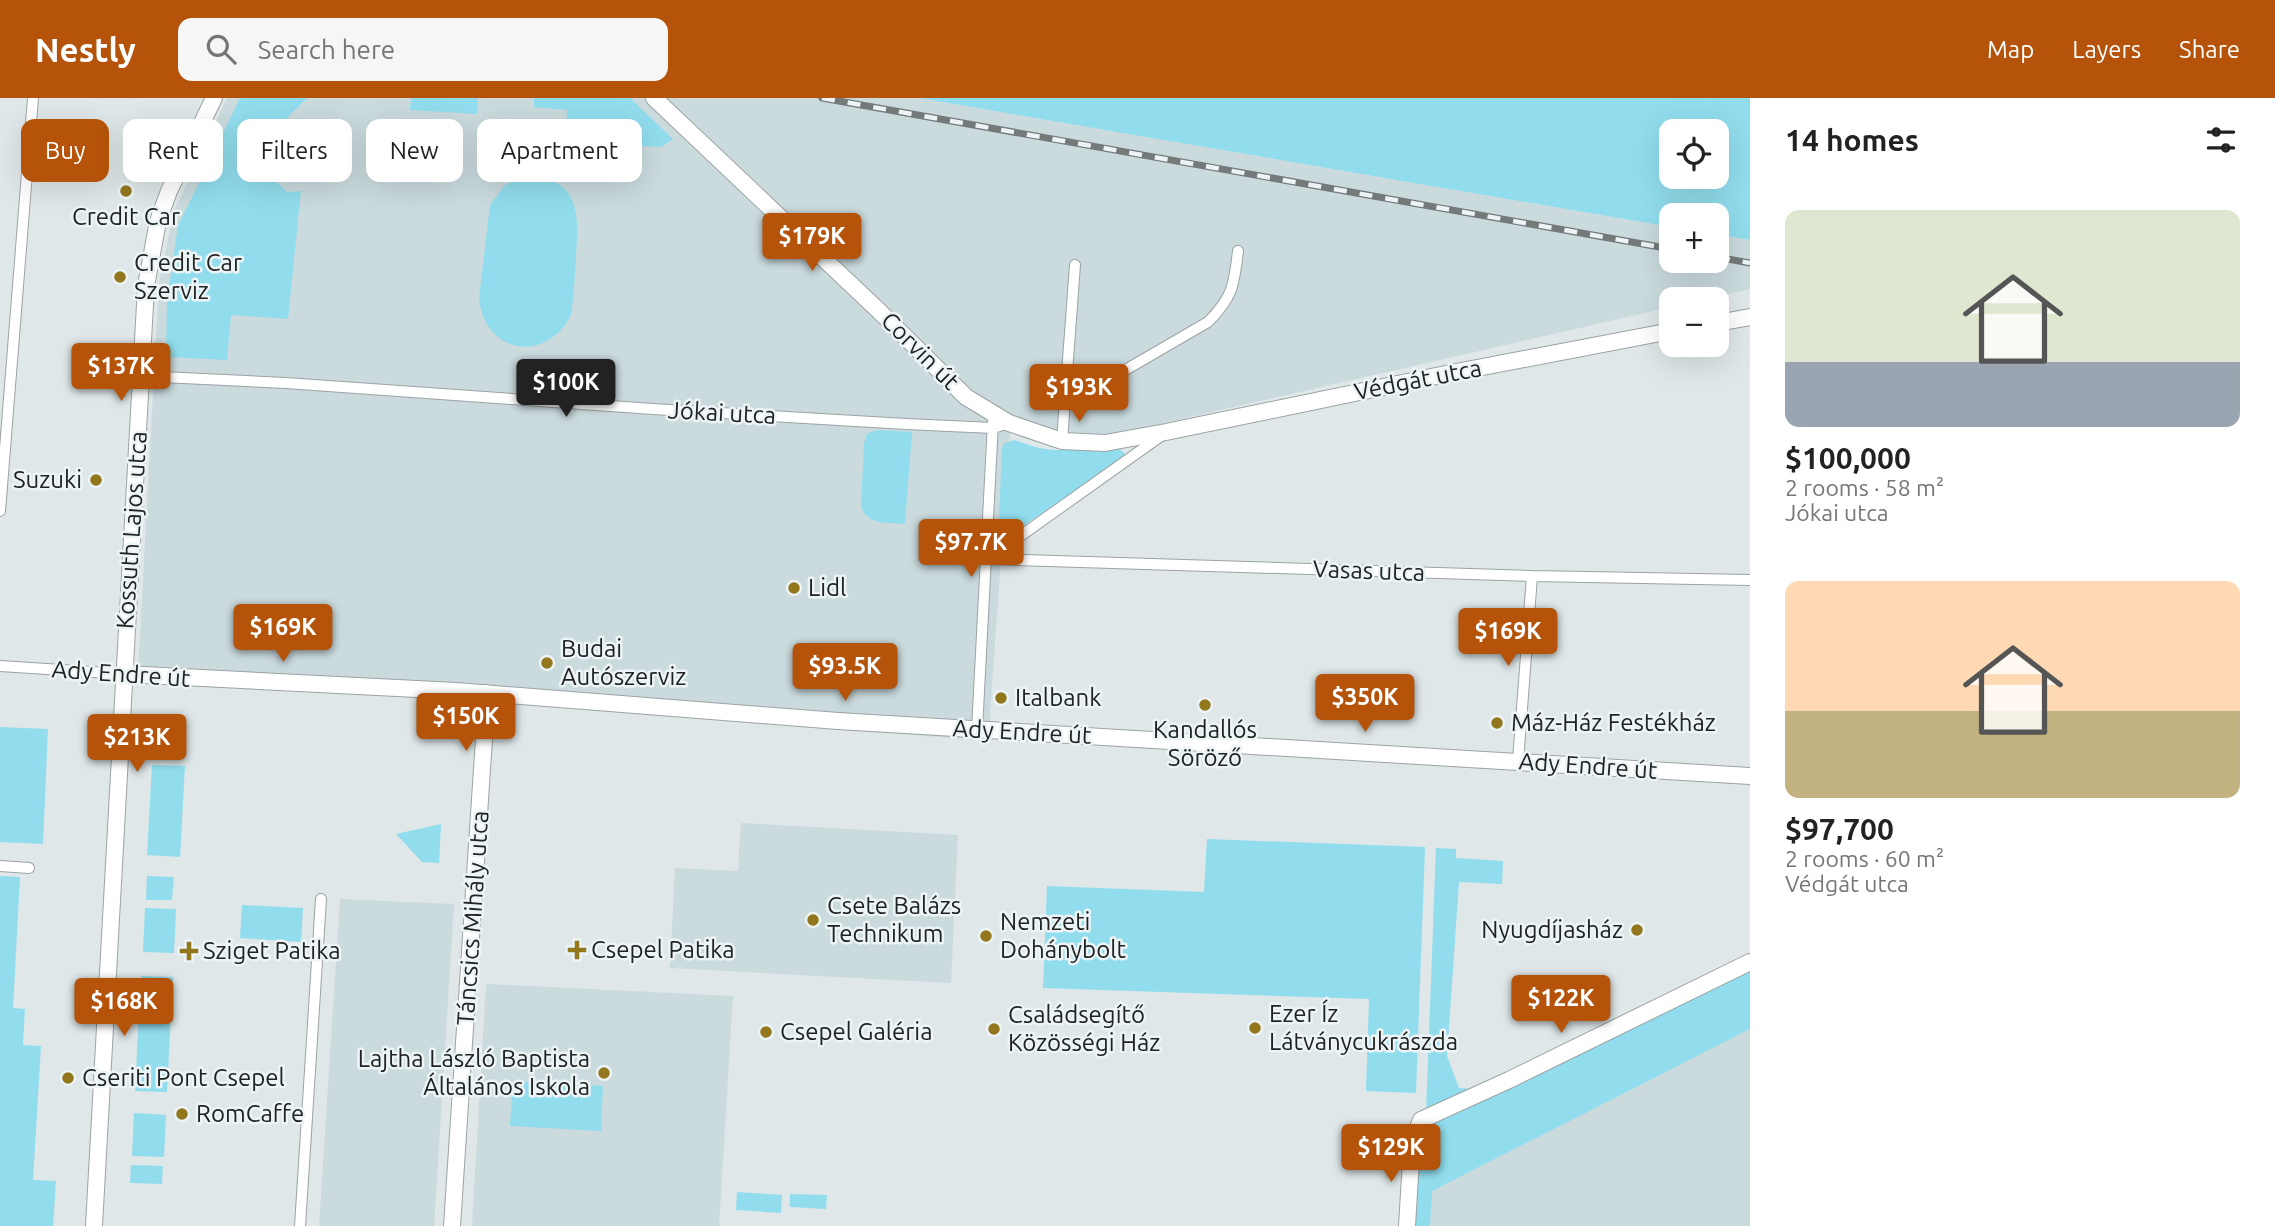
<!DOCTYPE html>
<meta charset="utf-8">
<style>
:root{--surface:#fff;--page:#f6f6f6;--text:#222;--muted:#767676;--accent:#b45309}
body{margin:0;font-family:Ubuntu,sans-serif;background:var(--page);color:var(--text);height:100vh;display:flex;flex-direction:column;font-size:26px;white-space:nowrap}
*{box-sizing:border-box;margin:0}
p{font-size:23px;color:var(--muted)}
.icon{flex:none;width:38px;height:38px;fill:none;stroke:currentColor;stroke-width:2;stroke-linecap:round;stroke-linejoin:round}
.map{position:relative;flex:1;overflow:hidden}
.drawer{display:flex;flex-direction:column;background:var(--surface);width:525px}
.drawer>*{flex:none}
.guide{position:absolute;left:21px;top:21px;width:665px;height:63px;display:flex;gap:14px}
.controls{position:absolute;left:1659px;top:21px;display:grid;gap:14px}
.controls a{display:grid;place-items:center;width:70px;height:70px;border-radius:14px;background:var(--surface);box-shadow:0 7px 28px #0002;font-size:35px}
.price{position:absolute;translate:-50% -60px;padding:0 16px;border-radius:7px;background:var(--accent);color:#fff;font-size:23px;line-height:46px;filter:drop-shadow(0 2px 4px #0008)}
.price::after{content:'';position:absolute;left:50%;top:42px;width:21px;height:16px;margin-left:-10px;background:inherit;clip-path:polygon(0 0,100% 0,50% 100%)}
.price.on{background:#222;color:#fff}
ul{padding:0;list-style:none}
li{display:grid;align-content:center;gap:14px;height:371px;padding:0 35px}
li span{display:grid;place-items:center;height:217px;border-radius:14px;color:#555}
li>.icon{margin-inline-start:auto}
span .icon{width:126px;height:126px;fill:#fffc;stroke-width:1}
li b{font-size:30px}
h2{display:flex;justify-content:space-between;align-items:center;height:84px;padding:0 35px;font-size:30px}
.pill{padding:0 24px;border-radius:14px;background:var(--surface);box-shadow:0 7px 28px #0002;font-size:24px;line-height:63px}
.pill.on{background:var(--accent);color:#fff}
header{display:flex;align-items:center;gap:42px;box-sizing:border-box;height:98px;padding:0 35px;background:var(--accent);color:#fff}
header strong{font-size:33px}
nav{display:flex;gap:38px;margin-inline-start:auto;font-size:24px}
.search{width:490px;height:63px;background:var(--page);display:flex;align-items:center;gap:18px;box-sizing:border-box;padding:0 24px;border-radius:14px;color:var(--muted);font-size:26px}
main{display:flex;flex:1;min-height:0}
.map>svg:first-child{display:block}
</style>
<header>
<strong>Nestly</strong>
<div class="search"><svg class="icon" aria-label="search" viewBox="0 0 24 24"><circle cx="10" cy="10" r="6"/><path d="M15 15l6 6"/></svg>Search here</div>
<nav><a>Map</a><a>Layers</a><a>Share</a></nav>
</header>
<main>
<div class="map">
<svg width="1750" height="1128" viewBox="0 0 1750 1128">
<rect width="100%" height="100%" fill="#dfe7e8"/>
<path fill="#cadadd" d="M 227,0 L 919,0 L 1671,129 L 1671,163 L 1717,163 L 1717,136 L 1750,142 L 1750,191 L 1707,201 L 1671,201 L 1671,209 L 1064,348 L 1011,321 L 988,643 L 138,574 L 159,185 L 174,113 Z
M 741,725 L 958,737 L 951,885 L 670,870 L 675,770 L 738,773 Z
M 340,801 L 454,806 L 434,1128 L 319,1128 Z
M 486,886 L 733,898 L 719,1128 L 472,1128 Z
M 1750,931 L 1750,1128 L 1430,1128 L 1431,1093 Z"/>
<path fill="#91dded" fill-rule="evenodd" d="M 240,0 L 307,0 C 275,32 270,32 272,79 L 287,94 L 301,93 L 288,221 L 231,217 L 227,262 L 166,259 L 167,203 L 178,128 Z
M 411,0 L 478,0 L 477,16 L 410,12 Z
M 534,0 L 630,0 L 673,41 L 661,49 L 566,43 L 567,12 L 534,9 Z
M 919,0 L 1750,0 L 1750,142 L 1717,136 L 1717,117 L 1671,117 L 1671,129 ZM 1671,33 L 1717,33 L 1717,79 L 1671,79 Z
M 528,78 C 580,80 579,117 576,157 C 575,177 574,197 571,217 C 545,267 484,255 479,200 L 490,107 L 505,87 Z
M 876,332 L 912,334 L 905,426 C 889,424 868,428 861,409 L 864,345 L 867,336 Z
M 1014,342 L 1039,350 L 1054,352 L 1120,351 L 1125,356 L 1122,361 L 1023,428 L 1005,428 L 999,419 L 1002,352 L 1003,346 Z
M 0,629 L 48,631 L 43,746 L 0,744 Z
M 152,667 L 185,668 L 180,759 L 147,757 Z
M 441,726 L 439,765 L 422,764 L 396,736 Z
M 1207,741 L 1425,749 L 1416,995 L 1366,993 L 1369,901 L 1043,890 L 1047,788 L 1204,794 Z
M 1436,750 L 1456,751 L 1456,760 L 1503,763 L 1502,786 L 1459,784 L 1447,958 L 1459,990 L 1474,991 L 1426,1014 Z
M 0,778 L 20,779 L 13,910 L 25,911 L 23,947 L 41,948 L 33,1082 L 56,1083 L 53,1128 L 0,1128 Z
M 147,778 L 174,779 L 172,802 L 146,802 Z
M 242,807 L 303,810 L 301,844 L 240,840 Z
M 145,810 L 176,811 L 174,855 L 143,854 Z
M 1750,870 L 1750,931 L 1432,1093 L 1430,1128 L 1411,1128 L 1417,1044 L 1426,1027 Z
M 141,878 L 173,879 L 172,905 L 140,904 Z
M 139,915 L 171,916 L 167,994 L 135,993 Z
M 513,983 L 603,988 L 601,1033 L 510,1028 Z
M 134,1015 L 166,1017 L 164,1059 L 132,1058 Z
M 131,1067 L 163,1068 L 162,1086 L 130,1085 Z
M 737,1094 L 782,1097 L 781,1115 L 736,1112 Z
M 790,1096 L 827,1097 L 826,1111 L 790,1109 Z"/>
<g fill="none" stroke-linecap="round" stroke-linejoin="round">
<g stroke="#9ca3a5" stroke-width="12">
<path id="street" d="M 141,278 L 286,285 L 653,311 L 906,326 L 993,330 L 1009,325
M 1065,307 L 1208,224 C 1233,199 1234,187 1238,153
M 1062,343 L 1075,167
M 0,413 L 33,0
M 988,461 L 1532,478 L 1750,482
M 988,461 L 1161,338
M 0,568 L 124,576
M 977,632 L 993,324
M 1518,663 L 1532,478
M 0,768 L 29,770
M 300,1128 L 321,801"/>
</g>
<g stroke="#9ca3a5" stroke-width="18">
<path id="secondary" d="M 654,0 L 879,213 L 966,299 L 1009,325 L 1062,343 L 1105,345 L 1166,334 L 1446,276 L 1671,233
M 1717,225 L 1750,219
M 124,576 L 456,593 L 838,623 L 1750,678
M 94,1128 L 146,188 L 158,123 L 169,93 L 214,0
M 452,1128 L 487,595
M 1407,1128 L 1412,1045 L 1421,1022 L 1509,982 L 1750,864"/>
</g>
<use href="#street" stroke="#fff" stroke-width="10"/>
<use href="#secondary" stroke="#fff" stroke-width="16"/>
<g stroke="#74797a" stroke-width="7">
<path id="rail" d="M 822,0 L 1671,151
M 1717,159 L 1750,165"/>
</g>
<use href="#rail" stroke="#ecf4f6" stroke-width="4.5" stroke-dasharray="13" stroke-linecap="butt"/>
</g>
<g fill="#92771d" stroke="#ecf4f6" stroke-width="2.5">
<circle cx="126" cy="93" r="7"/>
<circle cx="120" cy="179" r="7"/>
<circle cx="96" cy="382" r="7"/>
<circle cx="794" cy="490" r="7"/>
<circle cx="547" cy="565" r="7"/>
<circle cx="1001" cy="600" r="7"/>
<circle cx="1205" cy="607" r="7"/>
<circle cx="1497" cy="625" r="7"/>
<circle cx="813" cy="822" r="7"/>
<circle cx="1637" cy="832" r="7"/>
<circle cx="986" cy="838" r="7"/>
<path d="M573.5 841.5h7v7h7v7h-7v7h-7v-7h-7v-7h7z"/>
<path d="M185.5 842.5h7v7h7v7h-7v7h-7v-7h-7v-7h7z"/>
<circle cx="1255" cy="930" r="7"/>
<circle cx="994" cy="931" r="7"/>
<circle cx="766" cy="934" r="7"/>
<circle cx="604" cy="975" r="7"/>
<circle cx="68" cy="980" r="7"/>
<circle cx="182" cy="1016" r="7"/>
</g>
<g text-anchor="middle" stroke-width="5" stroke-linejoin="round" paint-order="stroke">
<g font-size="24" fill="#202324" stroke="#ecf4f6" text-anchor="start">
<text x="126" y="127" text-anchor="middle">Credit Car</text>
<text x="134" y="173">Credit Car<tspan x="134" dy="28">Szerviz</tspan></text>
<text x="82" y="390" text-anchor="end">Suzuki</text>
<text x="808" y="498">Lidl</text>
<text x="561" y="559">Budai<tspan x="561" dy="28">Autószerviz</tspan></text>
<text x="1015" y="608">Italbank</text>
<text x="1511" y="633">Máz-Ház Festékház</text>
<text x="1205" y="640" text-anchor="middle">Kandallós<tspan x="1205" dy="28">Söröző</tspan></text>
<text x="827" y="816">Csete Balázs<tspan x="827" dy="28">Technikum</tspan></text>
<text x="1000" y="832">Nemzeti<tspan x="1000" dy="28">Dohánybolt</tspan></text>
<text x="1623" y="840" text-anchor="end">Nyugdíjasház</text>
<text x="591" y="860">Csepel Patika</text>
<text x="203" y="861">Sziget Patika</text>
<text x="1269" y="924">Ezer Íz<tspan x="1269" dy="28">Látványcukrászda</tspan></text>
<text x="1008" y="925">Családsegítő<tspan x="1008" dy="28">Közösségi Ház</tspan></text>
<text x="780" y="942">Csepel Galéria</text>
<text x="590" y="969" text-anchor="end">Lajtha László Baptista<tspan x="590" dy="28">Általános Iskola</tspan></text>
<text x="82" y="988">Cseriti Pont Csepel</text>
<text x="196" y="1024">RomCaffe</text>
</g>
<g font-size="24" fill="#202324" stroke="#ecf4f6">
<text transform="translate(920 253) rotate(45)" y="8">Corvin út</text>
<text transform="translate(1418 282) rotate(-11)" y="8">Védgát utca</text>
<text transform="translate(722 315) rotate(3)" y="8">Jókai utca</text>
<text transform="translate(132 432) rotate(-86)" y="8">Kossuth Lajos utca</text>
<text transform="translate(1369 473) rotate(2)" y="8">Vasas utca</text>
<text transform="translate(121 576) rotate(4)" y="8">Ady Endre út</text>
<text transform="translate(1022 634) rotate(3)" y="8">Ady Endre út</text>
<text transform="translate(1588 668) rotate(4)" y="8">Ady Endre út</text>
<text transform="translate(473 820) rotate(-86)" y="8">Táncsics Mihály utca</text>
</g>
</g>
</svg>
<div class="controls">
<a><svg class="icon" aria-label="locate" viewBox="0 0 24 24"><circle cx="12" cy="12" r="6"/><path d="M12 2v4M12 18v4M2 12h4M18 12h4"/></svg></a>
<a>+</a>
<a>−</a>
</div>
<b class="price" style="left:812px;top:175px">$179K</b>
<b class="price" style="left:121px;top:305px">$137K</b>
<b class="price on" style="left:566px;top:321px">$100K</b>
<b class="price" style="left:1079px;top:326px">$193K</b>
<b class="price" style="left:971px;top:481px">$97.7K</b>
<b class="price" style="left:283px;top:566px">$169K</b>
<b class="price" style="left:1508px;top:570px">$169K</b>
<b class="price" style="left:845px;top:605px">$93.5K</b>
<b class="price" style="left:1365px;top:636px">$350K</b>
<b class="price" style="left:466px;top:655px">$150K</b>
<b class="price" style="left:137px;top:676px">$213K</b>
<b class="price" style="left:1561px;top:937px">$122K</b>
<b class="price" style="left:124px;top:940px">$168K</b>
<b class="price" style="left:1391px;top:1086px">$129K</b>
<div class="guide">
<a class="pill on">Buy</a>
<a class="pill">Rent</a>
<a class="pill">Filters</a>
<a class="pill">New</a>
<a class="pill">Apartment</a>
</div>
</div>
<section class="drawer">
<h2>14 homes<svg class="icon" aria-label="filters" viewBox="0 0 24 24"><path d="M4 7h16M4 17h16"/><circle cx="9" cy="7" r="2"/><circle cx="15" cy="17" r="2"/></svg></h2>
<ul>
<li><span style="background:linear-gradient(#dfe7d0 70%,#9aa5b1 0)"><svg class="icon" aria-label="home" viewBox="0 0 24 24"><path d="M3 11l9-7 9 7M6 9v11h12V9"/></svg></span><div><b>$100,000</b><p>2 rooms · 58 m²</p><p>Jókai utca</p></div></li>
<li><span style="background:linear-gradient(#ffd9b3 60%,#c2b280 0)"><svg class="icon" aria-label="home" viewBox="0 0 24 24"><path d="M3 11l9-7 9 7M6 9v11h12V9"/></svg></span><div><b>$97,700</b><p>2 rooms · 60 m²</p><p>Védgát utca</p></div></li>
</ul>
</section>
</main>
